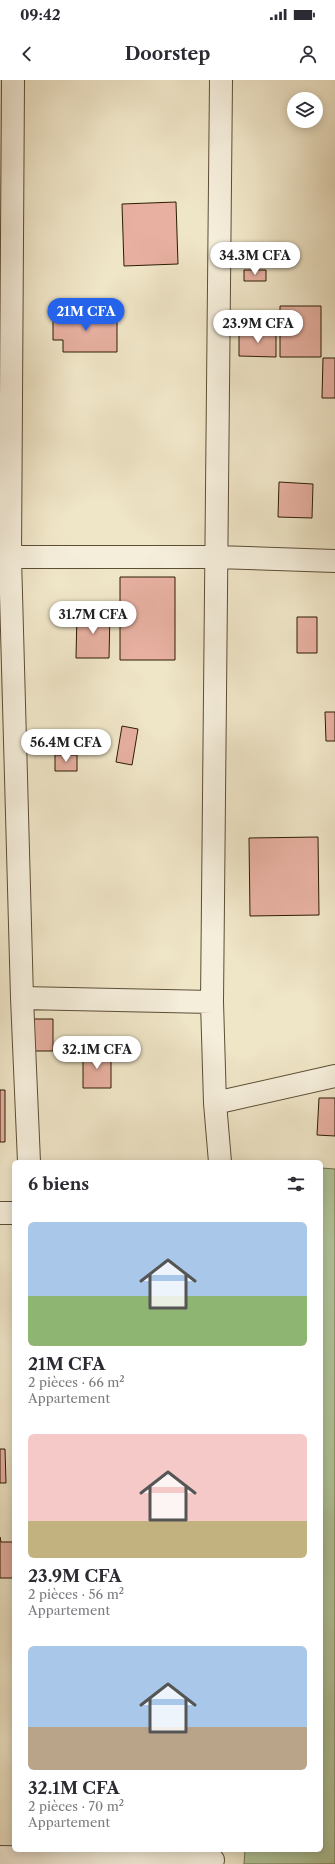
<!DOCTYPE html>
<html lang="fr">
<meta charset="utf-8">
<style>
:root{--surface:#fff;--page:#f2f2f3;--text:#2b2b33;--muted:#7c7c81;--accent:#2563eb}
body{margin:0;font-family:"Libre Caslon Text",serif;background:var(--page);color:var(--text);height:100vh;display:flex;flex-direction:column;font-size:15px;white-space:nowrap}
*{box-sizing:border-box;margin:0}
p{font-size:13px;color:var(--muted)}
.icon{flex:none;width:22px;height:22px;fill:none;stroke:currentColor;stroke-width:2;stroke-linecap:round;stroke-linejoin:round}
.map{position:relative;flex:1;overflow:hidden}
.drawer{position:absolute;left:12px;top:1080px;width:311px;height:692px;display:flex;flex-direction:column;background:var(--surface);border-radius:6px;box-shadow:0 2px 10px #0003}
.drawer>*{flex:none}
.fabs{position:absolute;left:287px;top:12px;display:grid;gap:8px}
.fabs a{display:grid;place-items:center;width:36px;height:36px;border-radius:50%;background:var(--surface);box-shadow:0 2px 10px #0003;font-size:20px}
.price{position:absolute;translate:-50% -34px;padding:0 9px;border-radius:14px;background:#fff;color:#222;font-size:13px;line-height:26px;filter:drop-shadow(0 1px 2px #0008)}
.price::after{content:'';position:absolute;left:50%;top:24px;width:12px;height:9px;margin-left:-6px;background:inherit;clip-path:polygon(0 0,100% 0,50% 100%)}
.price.active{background:var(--accent);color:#fff}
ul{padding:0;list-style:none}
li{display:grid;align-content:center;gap:8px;height:212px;padding:0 16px}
li span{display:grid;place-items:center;height:124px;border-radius:6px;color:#555}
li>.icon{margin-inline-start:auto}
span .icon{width:72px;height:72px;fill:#fffc;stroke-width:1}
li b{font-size:17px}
h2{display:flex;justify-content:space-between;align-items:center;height:48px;padding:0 16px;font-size:17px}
.status{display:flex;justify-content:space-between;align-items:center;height:28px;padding:0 20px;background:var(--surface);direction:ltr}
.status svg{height:11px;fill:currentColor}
header{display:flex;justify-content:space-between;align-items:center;height:52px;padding:0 16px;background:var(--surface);font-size:18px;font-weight:800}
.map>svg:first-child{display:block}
</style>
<div class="status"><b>09:42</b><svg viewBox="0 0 49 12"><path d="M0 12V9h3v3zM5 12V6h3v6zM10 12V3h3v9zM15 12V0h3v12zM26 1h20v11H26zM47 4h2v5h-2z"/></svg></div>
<header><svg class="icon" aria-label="back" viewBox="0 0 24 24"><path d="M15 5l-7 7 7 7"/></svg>Doorstep<svg class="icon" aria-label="person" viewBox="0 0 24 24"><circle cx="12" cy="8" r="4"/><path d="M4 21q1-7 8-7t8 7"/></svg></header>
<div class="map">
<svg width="335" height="1784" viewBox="0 0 335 1784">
<rect width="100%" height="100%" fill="#efe5c7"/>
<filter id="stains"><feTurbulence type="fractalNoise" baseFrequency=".005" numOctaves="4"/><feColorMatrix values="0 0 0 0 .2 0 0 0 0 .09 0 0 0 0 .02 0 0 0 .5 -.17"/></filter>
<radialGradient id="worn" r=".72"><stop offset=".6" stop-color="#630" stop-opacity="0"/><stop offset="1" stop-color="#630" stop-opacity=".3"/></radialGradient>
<path fill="#b2c69a" stroke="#6f7150" d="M 321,1088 L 335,1089 L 335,1784 L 244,1784 L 245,1770 L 321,1770 Z"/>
<path fill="#e7b0a1" stroke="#2c1c05" d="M 176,122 L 178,184 L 124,186 L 122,124 Z
M 244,190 L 266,190 L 266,201 L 244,201 Z
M 280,226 L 321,226 L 321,277 L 280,277 Z
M 53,233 L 117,233 L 117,272 L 63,272 L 63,260 L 53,260 Z
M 239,251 L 276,251 L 276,277 L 239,276 Z
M 323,278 L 335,278 L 335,318 L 322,318 Z
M 279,402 L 313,404 L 312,438 L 278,437 Z
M 120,497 L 175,497 L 175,580 L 120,580 Z
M 77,532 L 110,532 L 109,578 L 76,578 Z
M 297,537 L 317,537 L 317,573 L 297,573 Z
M 325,632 L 335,632 L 335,661 L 326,661 Z
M 122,646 L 138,649 L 132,685 L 116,682 Z
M 55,675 L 77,675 L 77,691 L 55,691 Z
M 318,757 L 319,835 L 250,836 L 249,758 Z
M 27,939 L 53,939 L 53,971 L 27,971 Z
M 83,971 L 111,971 L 111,1008 L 83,1008 Z
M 0,1010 L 5,1010 L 5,1062 L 0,1062 Z
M 319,1018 L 335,1018 L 335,1056 L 317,1055 Z
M 0,1369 L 5,1369 L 6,1403 L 0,1403 Z
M 0,1457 L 1,1462 L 13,1462 L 13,1498 L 0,1498 Z"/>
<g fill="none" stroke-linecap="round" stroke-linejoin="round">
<g stroke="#5d4e36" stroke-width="24">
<path id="minor" d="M 13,0 L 10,477 L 22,918 L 29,1082
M 0,477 L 216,477 L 335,481
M 22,918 L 212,922
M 215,1023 L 335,996
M 220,1082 L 215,1023 L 212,922 L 221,0
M 0,1133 L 14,1133
M 0,1777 L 213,1780"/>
</g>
<use href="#minor" stroke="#f5eedb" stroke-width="22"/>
</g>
<rect width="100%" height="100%" filter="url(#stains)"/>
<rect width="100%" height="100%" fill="url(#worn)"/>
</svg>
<div class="fabs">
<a><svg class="icon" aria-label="layers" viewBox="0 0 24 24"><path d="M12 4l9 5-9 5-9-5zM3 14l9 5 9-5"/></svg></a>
</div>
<b class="price" style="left:255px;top:196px">34.3M CFA</b>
<b class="price active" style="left:86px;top:252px">21M CFA</b>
<b class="price" style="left:258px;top:264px">23.9M CFA</b>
<b class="price" style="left:93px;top:555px">31.7M CFA</b>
<b class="price" style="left:66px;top:683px">56.4M CFA</b>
<b class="price" style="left:97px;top:990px">32.1M CFA</b>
<section class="drawer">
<h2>6 biens<svg class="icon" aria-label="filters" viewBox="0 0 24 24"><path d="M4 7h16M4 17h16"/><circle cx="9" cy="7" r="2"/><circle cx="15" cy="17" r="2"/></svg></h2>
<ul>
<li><span style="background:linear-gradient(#a9c7e8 60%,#8fb573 0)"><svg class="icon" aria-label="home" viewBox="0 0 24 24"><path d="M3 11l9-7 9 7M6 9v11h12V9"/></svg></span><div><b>21M CFA</b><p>2 pièces · 66 m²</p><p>Appartement</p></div></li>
<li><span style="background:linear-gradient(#f6c9c9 70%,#c2b280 0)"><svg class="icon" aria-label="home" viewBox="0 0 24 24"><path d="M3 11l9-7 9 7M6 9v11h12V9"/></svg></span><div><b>23.9M CFA</b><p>2 pièces · 56 m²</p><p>Appartement</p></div></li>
<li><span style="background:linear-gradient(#a9c7e8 65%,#b9a48a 0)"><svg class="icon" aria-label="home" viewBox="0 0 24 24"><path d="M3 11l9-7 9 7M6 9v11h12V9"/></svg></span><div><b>32.1M CFA</b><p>2 pièces · 70 m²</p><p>Appartement</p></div></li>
</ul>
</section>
</div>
